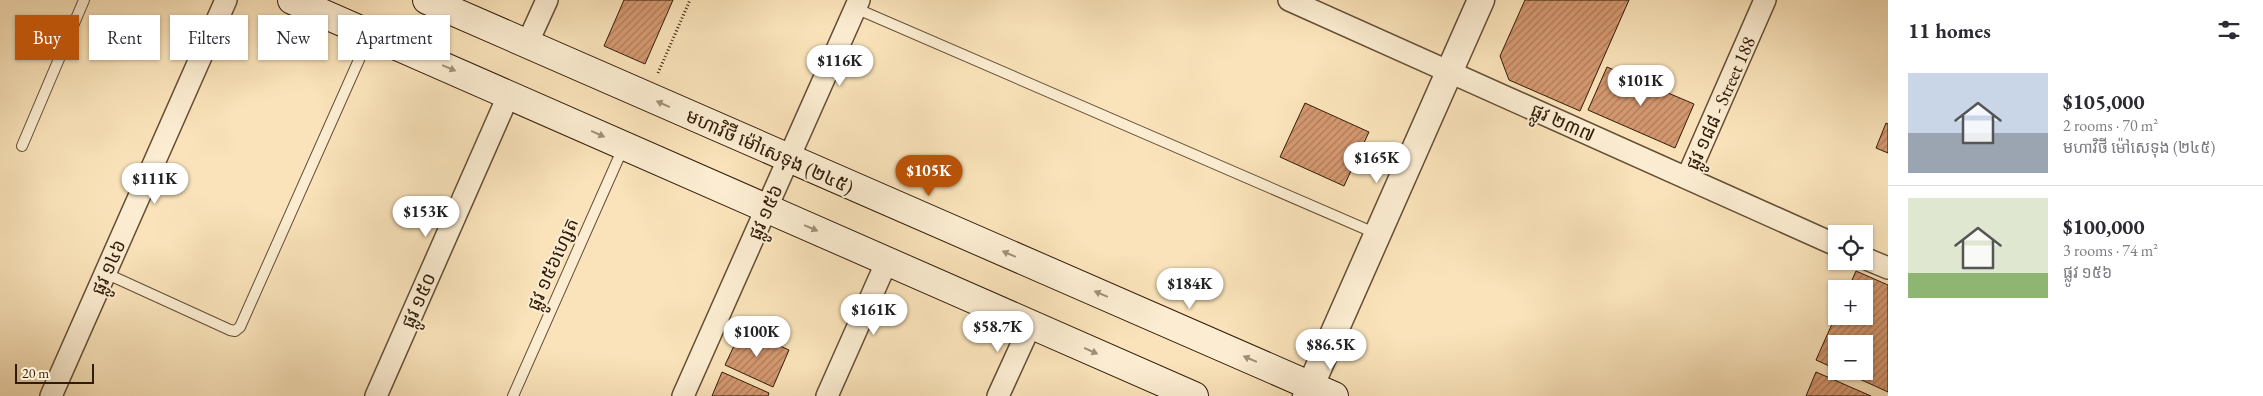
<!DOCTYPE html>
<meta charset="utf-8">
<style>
:root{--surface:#fff;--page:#f2f2f3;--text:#2b2b33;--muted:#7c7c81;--line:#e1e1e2;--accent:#b45309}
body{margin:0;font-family:"EB Garamond","Noto Sans Khmer",serif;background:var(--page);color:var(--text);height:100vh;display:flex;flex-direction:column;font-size:19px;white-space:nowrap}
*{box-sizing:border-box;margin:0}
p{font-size:16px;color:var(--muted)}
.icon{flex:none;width:28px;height:28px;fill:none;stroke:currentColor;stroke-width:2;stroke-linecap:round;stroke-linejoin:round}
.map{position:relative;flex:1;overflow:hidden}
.drawer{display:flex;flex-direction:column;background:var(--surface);width:375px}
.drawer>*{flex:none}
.guide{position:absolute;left:15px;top:15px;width:475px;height:45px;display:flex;gap:10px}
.tools{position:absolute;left:1828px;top:225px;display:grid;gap:10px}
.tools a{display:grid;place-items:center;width:45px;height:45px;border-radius:0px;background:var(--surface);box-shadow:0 1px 4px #0004;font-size:25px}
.scale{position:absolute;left:15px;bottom:12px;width:79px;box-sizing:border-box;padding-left:5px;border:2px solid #311c08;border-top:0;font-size:14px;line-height:18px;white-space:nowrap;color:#311c08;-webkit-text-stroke:4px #fcedd2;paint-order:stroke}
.price{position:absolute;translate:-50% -42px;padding:0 11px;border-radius:18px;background:#fff;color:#222;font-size:16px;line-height:32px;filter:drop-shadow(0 1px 2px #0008)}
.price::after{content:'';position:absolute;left:50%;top:30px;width:15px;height:11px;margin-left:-8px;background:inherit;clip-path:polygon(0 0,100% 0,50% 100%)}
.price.on{background:var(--accent);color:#fff}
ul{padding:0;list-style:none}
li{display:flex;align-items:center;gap:15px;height:125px;padding:0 20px}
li+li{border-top:1px solid var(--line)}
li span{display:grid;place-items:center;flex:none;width:140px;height:100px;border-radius:0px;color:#555}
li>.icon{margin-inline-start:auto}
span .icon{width:60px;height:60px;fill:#fffc;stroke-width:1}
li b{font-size:21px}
h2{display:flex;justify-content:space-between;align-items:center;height:60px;padding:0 20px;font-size:21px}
.tag{padding:0 18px;border-radius:0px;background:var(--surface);box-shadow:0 1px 4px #0004;font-size:18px;line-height:45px}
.tag.on{background:var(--accent);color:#fff}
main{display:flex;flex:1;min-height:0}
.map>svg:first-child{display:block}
</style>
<main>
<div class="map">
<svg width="1888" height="396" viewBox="0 0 1888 396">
<defs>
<pattern id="building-hatch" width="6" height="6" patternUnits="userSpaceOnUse" patternTransform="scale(1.25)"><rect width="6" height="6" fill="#d49870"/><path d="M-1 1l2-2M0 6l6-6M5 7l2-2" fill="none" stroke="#ad7b5a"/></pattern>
</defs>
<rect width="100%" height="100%" fill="#fae3ba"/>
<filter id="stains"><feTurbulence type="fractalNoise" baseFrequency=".004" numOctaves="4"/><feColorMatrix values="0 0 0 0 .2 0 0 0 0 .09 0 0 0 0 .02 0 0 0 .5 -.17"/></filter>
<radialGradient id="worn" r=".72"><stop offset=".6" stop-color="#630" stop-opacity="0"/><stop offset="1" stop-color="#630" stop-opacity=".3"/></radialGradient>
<path fill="url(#building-hatch)" stroke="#311c08" d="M 624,0 L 673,0 L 645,64 L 604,46 Z
M 1525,0 L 1629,0 L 1580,111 L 1509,80 L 1500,56 Z
M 1607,67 L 1694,104 L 1675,148 L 1588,110 Z
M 1305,103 L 1369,132 L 1344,186 L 1280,157 Z
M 1886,123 L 1888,124 L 1888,153 L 1876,148 Z
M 1856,271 L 1888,285 L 1888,392 L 1842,371 L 1864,371 L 1864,344 L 1836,344 L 1836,369 L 1816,360 L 1836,315 L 1864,316 L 1864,289 L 1848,289 Z
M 742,329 L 789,350 L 773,387 L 725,365 Z
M 722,372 L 769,393 L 768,396 L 712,396 Z
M 1816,372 L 1871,396 L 1806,396 Z"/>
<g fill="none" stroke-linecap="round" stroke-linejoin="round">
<g stroke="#634e34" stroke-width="12">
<path id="service" d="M 855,8 L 1377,234
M 22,146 L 84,0
M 105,273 L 230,330 L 235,331 L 240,327 L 370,35
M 513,396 L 623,148"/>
</g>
<g stroke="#634e34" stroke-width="24">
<path id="minor" d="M 1289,0 L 1836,245
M 527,44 L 547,0
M 1687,178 L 1765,0
M 1864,258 L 1888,268
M 51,396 L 226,0
M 376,396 L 509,94
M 683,396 L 859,0
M 827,396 L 887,261
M 998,396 L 1031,324"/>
</g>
<g stroke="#634e34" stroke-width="29">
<path id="tertiary" d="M 1306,396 L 1481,0"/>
</g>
<g stroke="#311c08" stroke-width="30">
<path id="secondary" d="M 292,0 L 1194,396
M 427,0 L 1334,396"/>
</g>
<path stroke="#311c08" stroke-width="3" stroke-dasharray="1 2.5" stroke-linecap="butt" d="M 658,73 L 690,0"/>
<use href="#service" stroke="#fcedd2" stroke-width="10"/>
<use href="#minor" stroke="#fcedd2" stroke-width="21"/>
<use href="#tertiary" stroke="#fcedd2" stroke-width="26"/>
<use href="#secondary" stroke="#fcedd2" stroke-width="28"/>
</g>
<defs><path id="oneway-solid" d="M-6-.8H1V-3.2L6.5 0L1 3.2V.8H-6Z" transform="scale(1.25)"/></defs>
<g fill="#a18f77">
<use href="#oneway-solid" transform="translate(449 68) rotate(23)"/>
<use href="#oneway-solid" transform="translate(663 104) rotate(-156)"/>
<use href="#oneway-solid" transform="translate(598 134) rotate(24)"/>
<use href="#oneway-solid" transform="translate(811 228) rotate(23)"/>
<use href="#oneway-solid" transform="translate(1009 254) rotate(-157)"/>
<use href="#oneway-solid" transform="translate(1101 294) rotate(-157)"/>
<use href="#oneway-solid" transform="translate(1091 351) rotate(24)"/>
<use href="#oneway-solid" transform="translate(1250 359) rotate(-157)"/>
</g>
<g text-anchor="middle" stroke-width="4" stroke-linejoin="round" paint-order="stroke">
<g font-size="19" fill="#311c08" stroke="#fcedd2">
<text transform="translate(1720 103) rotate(-66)" y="7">ផ្លូវ ១៨៨ - Street 188</text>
<text transform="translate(1563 122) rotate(24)" y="7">ផ្លូវ ២៣៧</text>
<text transform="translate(770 151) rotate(24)" y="7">មហាវិថី ម៉ៅសេទុង (២៤៥)</text>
<text transform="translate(765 212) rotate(-66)" y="7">ផ្លូវ ១៥៦</text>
<text transform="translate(552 264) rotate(-66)" y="7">ផ្លូវ ១៥៦ហ្សេត</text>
<text transform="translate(108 267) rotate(-66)" y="7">ផ្លូវ ១៤៦</text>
<text transform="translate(418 300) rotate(-66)" y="7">ផ្លូវ ១៥០</text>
</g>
</g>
<rect width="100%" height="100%" filter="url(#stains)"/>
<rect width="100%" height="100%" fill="url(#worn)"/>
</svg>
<div class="tools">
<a><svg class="icon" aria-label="locate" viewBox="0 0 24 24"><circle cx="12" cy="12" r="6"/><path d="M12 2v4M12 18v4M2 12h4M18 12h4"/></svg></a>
<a>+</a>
<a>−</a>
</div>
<div class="scale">20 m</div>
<b class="price" style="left:840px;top:87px">$116K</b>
<b class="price" style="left:1641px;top:107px">$101K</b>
<b class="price" style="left:1377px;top:184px">$165K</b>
<b class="price on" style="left:929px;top:197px">$105K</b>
<b class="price" style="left:155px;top:205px">$111K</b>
<b class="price" style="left:426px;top:238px">$153K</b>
<b class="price" style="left:1190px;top:310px">$184K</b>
<b class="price" style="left:874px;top:336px">$161K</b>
<b class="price" style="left:998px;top:353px">$58.7K</b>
<b class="price" style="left:757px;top:358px">$100K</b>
<b class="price" style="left:1331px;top:371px">$86.5K</b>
<div class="guide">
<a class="tag on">Buy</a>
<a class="tag">Rent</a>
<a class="tag">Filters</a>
<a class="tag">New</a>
<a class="tag">Apartment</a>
</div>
</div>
<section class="drawer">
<h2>11 homes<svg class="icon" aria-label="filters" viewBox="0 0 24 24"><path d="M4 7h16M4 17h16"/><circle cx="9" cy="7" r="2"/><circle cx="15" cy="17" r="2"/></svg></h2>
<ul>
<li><span style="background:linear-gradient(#c9d6e8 60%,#9aa5b1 0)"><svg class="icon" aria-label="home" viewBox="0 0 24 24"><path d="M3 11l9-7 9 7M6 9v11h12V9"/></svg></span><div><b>$105,000</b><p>2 rooms · 70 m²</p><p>មហាវិថី ម៉ៅសេទុង (២៤៥)</p></div></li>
<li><span style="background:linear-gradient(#dfe7d0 75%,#8fb573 0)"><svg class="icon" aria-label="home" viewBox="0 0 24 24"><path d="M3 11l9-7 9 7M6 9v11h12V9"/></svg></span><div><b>$100,000</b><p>3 rooms · 74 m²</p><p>ផ្លូវ ១៥៦</p></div></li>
</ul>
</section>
</main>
